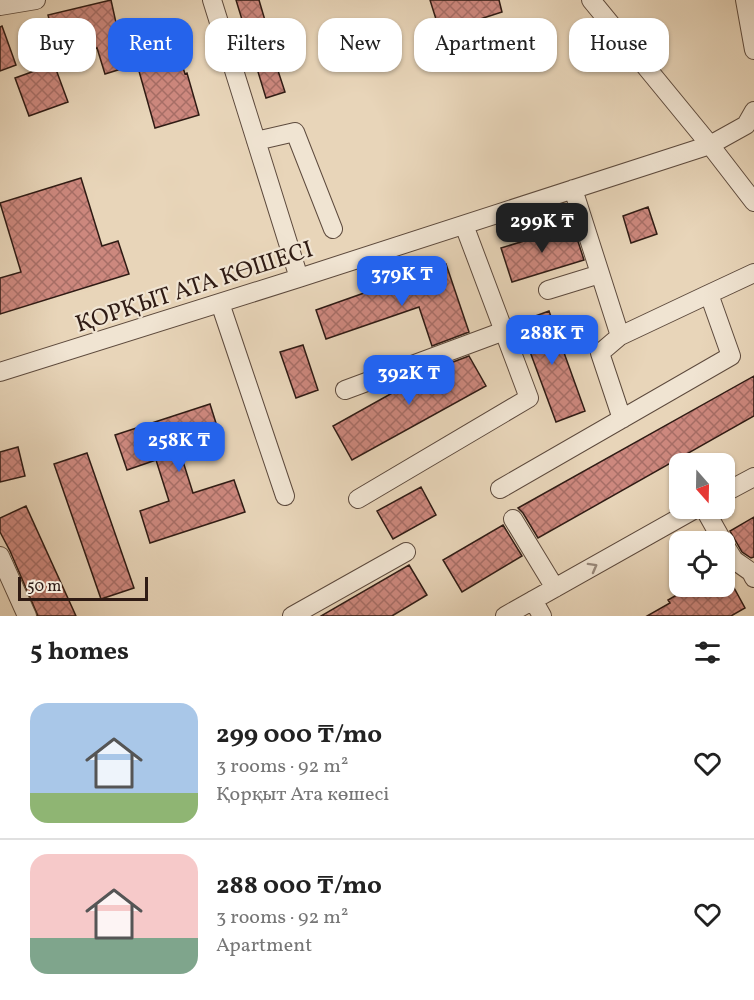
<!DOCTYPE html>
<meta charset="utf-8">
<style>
:root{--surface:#fff;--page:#f2f2f2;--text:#222;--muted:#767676;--line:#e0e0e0;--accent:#2563eb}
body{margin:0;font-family:Vollkorn,serif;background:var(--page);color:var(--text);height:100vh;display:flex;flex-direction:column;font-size:22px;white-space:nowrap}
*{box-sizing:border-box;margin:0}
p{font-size:20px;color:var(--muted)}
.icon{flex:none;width:33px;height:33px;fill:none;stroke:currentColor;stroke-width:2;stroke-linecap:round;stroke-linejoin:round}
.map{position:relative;height:616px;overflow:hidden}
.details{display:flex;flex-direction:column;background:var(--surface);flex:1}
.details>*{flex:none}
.banner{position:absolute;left:18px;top:18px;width:718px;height:54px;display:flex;gap:12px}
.needle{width:39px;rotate:160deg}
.tools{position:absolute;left:669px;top:453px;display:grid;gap:12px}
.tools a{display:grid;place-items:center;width:66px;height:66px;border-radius:12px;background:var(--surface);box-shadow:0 2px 4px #0004;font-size:30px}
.scale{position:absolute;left:18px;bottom:15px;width:130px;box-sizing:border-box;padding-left:6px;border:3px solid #2f1b14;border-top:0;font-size:16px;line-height:21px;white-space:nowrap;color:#2f1b14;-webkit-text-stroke:4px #f0e4d2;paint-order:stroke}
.price{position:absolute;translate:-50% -51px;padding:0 14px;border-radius:12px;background:var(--accent);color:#fff;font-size:20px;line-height:39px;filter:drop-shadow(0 2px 3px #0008)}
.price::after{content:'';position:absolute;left:50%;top:36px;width:18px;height:14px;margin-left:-9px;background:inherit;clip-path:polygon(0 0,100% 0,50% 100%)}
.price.on{background:#222;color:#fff}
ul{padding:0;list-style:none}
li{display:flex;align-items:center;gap:18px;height:150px;padding:0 30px}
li+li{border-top:2px solid var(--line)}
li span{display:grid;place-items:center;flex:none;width:168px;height:120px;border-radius:18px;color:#555}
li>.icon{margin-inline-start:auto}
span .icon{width:72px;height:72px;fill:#fffc;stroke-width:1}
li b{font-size:26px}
h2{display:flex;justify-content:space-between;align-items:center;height:72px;padding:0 30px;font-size:26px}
.tag{padding:0 21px;border-radius:18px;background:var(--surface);box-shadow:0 2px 4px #0004;font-size:21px;line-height:54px}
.tag.on{background:var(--accent);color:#fff}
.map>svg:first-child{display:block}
</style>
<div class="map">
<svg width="754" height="616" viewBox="0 0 754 616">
<defs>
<pattern id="building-cross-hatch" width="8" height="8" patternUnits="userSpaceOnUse" patternTransform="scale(1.5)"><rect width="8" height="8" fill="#cd887e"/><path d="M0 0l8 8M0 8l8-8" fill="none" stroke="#a76e66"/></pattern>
</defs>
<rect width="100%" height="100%" fill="#e8d5b9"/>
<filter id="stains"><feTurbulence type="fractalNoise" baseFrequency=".00333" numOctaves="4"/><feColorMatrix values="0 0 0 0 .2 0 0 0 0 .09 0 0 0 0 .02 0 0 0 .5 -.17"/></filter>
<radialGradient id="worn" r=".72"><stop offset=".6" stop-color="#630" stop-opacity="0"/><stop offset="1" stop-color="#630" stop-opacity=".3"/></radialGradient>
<path fill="url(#building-cross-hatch)" stroke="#2f1b14" stroke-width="1.5" d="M 111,0 L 120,41 L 170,26 L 185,74 L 187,73 L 199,115 L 155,128 L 137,64 L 105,74 L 97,48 L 59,58 L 48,15 Z
M 236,0 L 259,0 L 269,34 L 266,34 L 285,92 L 266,98 Z
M 430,0 L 499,0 L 502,12 L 440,32 Z
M 2,26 L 16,65 L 0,71 L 0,27 Z
M 54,64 L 68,102 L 29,116 L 15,78 Z
M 81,178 L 102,246 L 118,241 L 129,274 L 0,314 L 0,278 L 21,272 L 0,203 Z
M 648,207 L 657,234 L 631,243 L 623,216 Z
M 573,226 L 584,260 L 512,282 L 501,248 Z
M 446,264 L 469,332 L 432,346 L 419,307 L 326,339 L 316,310 Z
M 549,311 L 585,411 L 556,422 L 519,322 Z
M 303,345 L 318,390 L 296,398 L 280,352 Z
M 469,356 L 486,386 L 352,460 L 333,426 L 437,368 Z
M 754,376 L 754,416 L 538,538 L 523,513 L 518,508 Z
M 210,404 L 221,439 L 180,452 L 193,493 L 234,480 L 245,512 L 150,543 L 140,511 L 169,501 L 156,460 L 127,470 L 115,435 Z
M 18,447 L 25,476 L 0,482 L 0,452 Z
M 87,453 L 134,588 L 101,599 L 54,464 Z
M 421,487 L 436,515 L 393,539 L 377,511 Z
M 26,506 L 76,616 L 38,616 L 10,551 L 0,532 L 0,518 Z
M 754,517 L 754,557 L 751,558 L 742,552 L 730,531 Z
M 503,525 L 522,556 L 462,592 L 443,560 Z
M 409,565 L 427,595 L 392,616 L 321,616 Z
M 692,586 L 733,586 L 745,608 L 731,616 L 647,616 L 670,603 L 668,600 Z"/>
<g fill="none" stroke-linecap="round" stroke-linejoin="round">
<g stroke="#5d4a3d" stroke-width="20">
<path id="minor" d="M 212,0 L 299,278
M 591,0 L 710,145 L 754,202
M 745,0 L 754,50
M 0,6 L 36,0
M 256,141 L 295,132 L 333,229
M 573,189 L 620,336 L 709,294
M 548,290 L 600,274
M 220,303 L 285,496
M 620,336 L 600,353 L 622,419
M 0,372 L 299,278 L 710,145 L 746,125 L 754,111
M 345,390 L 504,331
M 500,489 L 731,356 L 709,294 L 754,273
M 724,493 L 754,477
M 358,499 L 529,398 L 464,225
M 704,508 L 723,542
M 513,519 L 555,588
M 724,544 L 734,560 L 751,572 L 754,578
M 0,556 L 27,616
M 533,600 L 542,616
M 292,616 L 406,552
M 505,616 L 697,508"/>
</g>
<use href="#minor" stroke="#f0e4d2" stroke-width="18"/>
</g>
<defs><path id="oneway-chevron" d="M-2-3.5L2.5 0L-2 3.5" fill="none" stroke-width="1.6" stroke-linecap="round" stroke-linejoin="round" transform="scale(1.5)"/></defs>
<use stroke="#998a7c" href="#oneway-chevron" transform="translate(593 567) rotate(-29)"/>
<g text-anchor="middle" stroke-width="4.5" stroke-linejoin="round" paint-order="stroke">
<g font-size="24" fill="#2f1b14" stroke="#f0e4d2">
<text transform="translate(194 286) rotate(-18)" y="8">ҚОРҚЫТ АТА КӨШЕСІ</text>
</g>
</g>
<rect width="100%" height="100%" filter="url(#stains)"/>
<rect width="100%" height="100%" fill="url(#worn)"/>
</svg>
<div class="tools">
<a><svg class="needle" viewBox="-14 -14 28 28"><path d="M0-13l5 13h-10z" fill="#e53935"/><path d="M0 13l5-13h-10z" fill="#767676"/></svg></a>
<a><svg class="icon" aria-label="locate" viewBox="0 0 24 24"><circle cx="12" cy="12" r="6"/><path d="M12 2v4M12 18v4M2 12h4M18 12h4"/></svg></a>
</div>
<div class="scale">50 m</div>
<b class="price on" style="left:542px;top:254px">299K ₸</b>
<b class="price" style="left:402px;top:307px">379K ₸</b>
<b class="price" style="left:552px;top:366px">288K ₸</b>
<b class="price" style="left:409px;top:406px">392K ₸</b>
<b class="price" style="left:179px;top:473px">258K ₸</b>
<div class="banner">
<a class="tag">Buy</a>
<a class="tag on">Rent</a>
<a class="tag">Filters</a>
<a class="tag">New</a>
<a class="tag">Apartment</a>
<a class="tag">House</a>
</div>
</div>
<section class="details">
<h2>5 homes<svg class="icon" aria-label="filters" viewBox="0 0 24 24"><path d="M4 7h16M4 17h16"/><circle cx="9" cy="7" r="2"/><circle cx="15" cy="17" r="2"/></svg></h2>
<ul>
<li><span style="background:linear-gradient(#a9c7e8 75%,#8fb573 0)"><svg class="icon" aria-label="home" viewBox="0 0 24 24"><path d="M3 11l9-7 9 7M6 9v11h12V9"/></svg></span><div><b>299 000 ₸/mo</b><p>3 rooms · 92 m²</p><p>Қорқыт Ата көшесі</p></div><svg class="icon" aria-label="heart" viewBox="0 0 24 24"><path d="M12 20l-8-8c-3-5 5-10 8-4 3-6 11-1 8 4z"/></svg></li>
<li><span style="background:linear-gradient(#f6c9c9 70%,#7fa58c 0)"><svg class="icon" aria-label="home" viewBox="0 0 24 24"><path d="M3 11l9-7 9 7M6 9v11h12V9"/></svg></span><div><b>288 000 ₸/mo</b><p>3 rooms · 92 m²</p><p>Apartment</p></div><svg class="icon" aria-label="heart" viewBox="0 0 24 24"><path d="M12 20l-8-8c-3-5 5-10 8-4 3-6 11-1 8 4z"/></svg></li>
</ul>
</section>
